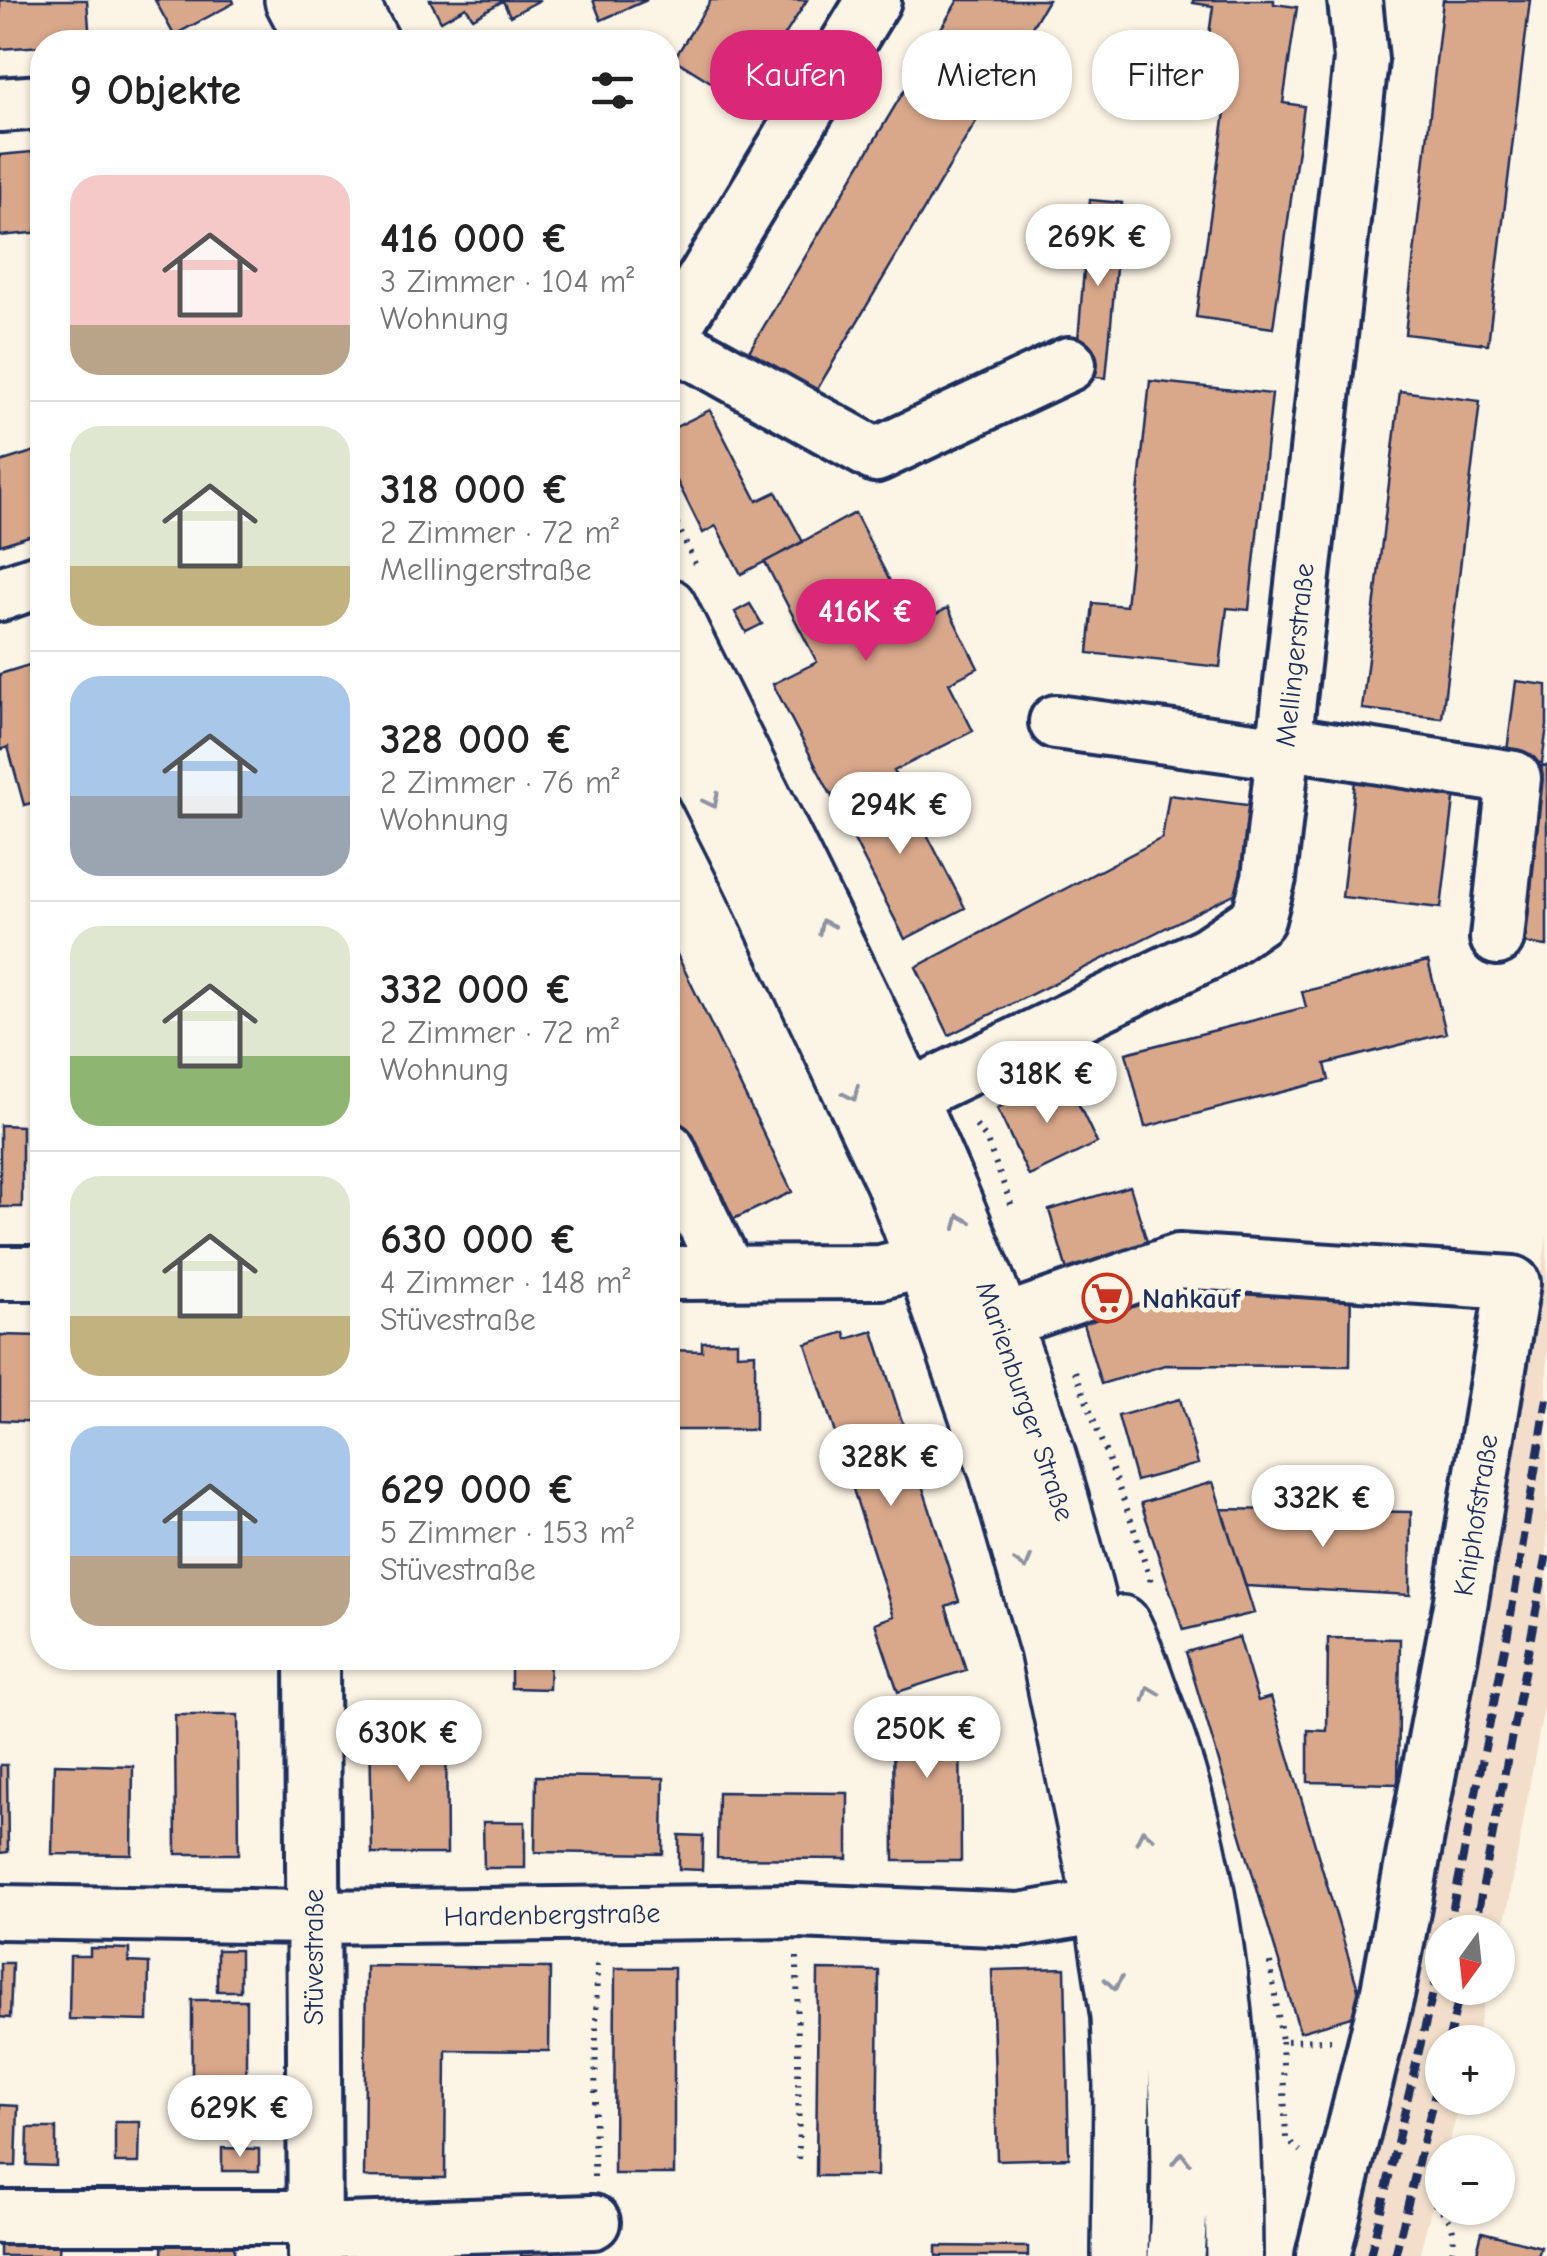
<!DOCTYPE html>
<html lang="de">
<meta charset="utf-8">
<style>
:root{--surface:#fff;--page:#f2f2f2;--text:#222;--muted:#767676;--line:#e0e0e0;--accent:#db2777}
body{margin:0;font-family:"Comic Neue",sans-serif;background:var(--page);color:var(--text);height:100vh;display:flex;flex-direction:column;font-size:38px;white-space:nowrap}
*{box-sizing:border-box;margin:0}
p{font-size:32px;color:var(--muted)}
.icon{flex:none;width:55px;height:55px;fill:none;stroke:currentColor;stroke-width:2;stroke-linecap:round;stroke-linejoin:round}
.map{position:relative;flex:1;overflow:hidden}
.details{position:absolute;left:30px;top:30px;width:650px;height:1640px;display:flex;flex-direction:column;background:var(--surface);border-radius:40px;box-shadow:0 2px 8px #0004}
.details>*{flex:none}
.hud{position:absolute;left:710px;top:30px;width:685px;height:90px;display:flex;gap:20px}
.needle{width:65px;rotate:195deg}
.buttons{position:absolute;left:1425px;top:1915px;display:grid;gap:20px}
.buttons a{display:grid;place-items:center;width:90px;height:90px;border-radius:50%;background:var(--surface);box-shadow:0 2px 8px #0004;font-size:50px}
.price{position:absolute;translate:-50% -85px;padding:0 22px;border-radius:35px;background:#fff;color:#222;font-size:32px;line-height:65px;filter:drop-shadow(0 2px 5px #0008)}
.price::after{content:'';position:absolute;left:50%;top:60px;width:30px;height:22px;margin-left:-15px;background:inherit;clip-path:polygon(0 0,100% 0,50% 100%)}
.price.active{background:var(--accent);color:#fff}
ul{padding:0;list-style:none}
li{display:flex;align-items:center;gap:30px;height:250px;padding:0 40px}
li+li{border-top:2px solid var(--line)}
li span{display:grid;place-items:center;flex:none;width:280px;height:200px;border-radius:30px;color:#555}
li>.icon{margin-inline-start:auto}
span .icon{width:120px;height:120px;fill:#fffc;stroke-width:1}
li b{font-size:42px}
h2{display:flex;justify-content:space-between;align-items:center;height:120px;padding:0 40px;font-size:42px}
.tag{padding:0 35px;border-radius:40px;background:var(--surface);box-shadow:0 2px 8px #0004;font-size:35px;line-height:90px}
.tag.active{background:var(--accent);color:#fff}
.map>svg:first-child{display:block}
</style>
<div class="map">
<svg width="1547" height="2256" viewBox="0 0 1547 2256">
<rect width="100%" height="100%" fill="#fcf5e5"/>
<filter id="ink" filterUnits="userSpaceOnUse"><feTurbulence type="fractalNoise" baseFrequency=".01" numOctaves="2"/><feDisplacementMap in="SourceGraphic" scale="20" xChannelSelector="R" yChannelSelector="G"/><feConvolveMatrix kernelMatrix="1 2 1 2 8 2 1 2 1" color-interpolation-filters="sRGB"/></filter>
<g filter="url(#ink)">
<path fill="#f2deca" d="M 1547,1236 L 1547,1688 L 1508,1907 L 1498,1949 L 1498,1932 L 1442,1932 L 1442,1988 L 1488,1988 L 1475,2042 L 1442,2042 L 1442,2098 L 1461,2098 L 1447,2152 L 1442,2152 L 1442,2168 L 1419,2256 L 1337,2256 L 1427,1889 L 1506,1492 Z"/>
<path fill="#d9a88b" stroke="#1b2f5e" stroke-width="2.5" d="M 0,0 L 87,0 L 90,42 L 42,42 L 42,46 L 0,49 Z
M 155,0 L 233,0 L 234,3 L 174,35 Z
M 430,0 L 540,0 L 510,16 L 503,1 L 473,18 L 466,7 L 441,21 Z
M 593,0 L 647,0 L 601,20 Z
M 711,0 L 807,0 L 743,102 L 674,59 Z
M 958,0 L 1048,0 L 815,393 L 748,353 Z
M 1193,0 L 1274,0 L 1274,4 L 1297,7 L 1283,103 L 1304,106 L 1273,328 L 1196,317 L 1227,98 L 1201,94 L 1213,6 L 1193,3 Z
M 1443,0 L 1530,0 L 1488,344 L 1405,334 Z
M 42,151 L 42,232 L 0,236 L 0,155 Z
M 1090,200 L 1122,203 L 1106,378 L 1075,375 Z
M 1150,381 L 1272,394 L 1249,610 L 1227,608 L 1220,667 L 1088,653 L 1093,603 L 1126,606 Z
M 1400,391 L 1480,401 L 1442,718 L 1362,709 Z
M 710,410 L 757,501 L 776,492 L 803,542 L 741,574 L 716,526 L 703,533 L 668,463 L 668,431 Z
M 42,449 L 42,532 L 0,545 L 0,462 Z
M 855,513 L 913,626 L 948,608 L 978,668 L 949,683 L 973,731 L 894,771 L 902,786 L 831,795 L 773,684 L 817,662 L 765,562 Z
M 750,604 L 762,624 L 746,632 L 735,612 Z
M 42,661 L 42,800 L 24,805 L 8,747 L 0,750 L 0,674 Z
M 1516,681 L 1547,685 L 1547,726 L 1542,763 L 1506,759 Z
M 1357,763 L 1457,774 L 1441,908 L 1342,897 Z
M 1542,765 L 1547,766 L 1547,946 L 1521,943 Z
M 902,786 L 965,908 L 905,939 L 831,795 Z
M 1169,795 L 1255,806 L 1244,889 L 949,1035 L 916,967 L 1162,838 Z
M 42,843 L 42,879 L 32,847 Z
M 668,936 L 792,1192 L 729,1221 L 668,1100 Z
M 1428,961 L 1446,1033 L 1325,1064 L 1329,1080 L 1145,1127 L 1126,1053 L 1306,1007 L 1302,992 Z
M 1065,1076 L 1097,1143 L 1029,1176 L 997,1108 Z
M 0,1125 L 22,1126 L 22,1207 L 0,1207 Z
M 1130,1186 L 1159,1281 L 1351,1276 L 1350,1366 L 1165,1365 L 1101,1384 L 1049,1210 Z
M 873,1331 L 959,1601 L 946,1606 L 966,1670 L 898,1692 L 875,1623 L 894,1616 L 806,1344 L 845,1332 L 847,1339 Z
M 0,1335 L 42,1336 L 42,1422 L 0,1420 Z
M 737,1341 L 737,1354 L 755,1353 L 755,1430 L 668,1430 L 668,1350 L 702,1351 L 702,1342 Z
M 1180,1399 L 1198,1464 L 1136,1481 L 1118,1416 Z
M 1213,1482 L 1254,1613 L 1183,1630 L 1141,1503 Z
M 1221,1509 L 1411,1512 L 1410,1595 L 1246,1586 Z
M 1239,1637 L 1258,1701 L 1271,1697 L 1365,2013 L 1300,2032 L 1186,1652 Z
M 1328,1638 L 1400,1639 L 1398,1784 L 1308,1782 L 1308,1730 L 1327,1731 Z
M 380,1658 L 456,1658 L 455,1663 L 380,1662 Z
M 511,1658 L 550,1658 L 549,1689 L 511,1688 Z
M 893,1701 L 960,1701 L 961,1861 L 894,1861 Z
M 175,1715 L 238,1715 L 239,1854 L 176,1854 Z
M 446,1715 L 447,1854 L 372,1854 L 370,1716 Z
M 54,1764 L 133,1766 L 132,1855 L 52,1854 Z
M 0,1765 L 7,1765 L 8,1852 L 0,1853 Z
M 536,1776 L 664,1778 L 663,1854 L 535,1852 Z
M 718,1792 L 848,1793 L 848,1859 L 717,1858 Z
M 483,1822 L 525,1822 L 525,1868 L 484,1868 Z
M 679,1835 L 703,1836 L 702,1870 L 679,1869 Z
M 90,1948 L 129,1949 L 129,1962 L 149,1963 L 148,2021 L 69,2019 L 70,1956 L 90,1956 Z
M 217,1950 L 240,1950 L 240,1991 L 217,1991 Z
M 0,1963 L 12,1963 L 10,2018 L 0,2017 Z
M 366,1966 L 550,1968 L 549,2051 L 446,2050 L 445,2178 L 364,2177 Z
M 615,1968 L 674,1968 L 674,2174 L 614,2174 Z
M 1065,1968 L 1069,2158 L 997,2160 L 992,1970 Z
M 818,1970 L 879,1971 L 877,2176 L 816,2176 Z
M 192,2000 L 246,2000 L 246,2128 L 192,2128 Z
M 0,2105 L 18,2106 L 16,2166 L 0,2166 Z
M 115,2122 L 140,2122 L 139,2163 L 115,2163 Z
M 28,2128 L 56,2128 L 56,2166 L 27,2165 Z
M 222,2148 L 259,2149 L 259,2171 L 222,2171 Z
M 0,2222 L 60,2223 L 59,2256 L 0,2256 Z
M 163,2224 L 235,2227 L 234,2256 L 162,2256 Z
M 1482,2232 L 1541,2247 L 1538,2256 L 1476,2256 Z
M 521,2236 L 553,2236 L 554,2256 L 521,2256 Z
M 936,2246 L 1028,2247 L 1028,2256 L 936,2256 Z"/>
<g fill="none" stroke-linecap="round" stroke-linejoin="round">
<g stroke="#1b2f5e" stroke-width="60">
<path id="minor" d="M 0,105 L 42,102
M 668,338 L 874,0
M 668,339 L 876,455 L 1069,364
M 0,594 L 42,580
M 1056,722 L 1283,753
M 1284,742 L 1514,778 L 1497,938
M 908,1097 L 1208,953 L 1258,919 L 1269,878 L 1361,60 L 1355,0
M 668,1149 L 728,1273
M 0,1273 L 42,1273
M 668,1273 L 881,1272 L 924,1261
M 1002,1322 L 1178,1261 L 1513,1283 L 1460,1606 L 1388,1991 L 1323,2256
M 312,1658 L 315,2256
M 0,1912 L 313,1917 L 797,1911 L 1020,1920 L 1102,1906
M 0,2217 L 315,2217
M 315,2231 L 593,2222"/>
</g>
<g stroke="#1b2f5e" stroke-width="62">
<path id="major" d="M 293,0 L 315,42
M 348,0 L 371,42
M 668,606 C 783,842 909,1076 1002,1322 C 1053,1456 1087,1595 1120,1735 C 1161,1907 1191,2079 1176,2256
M 668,714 L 749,874 L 893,1180 L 924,1261 L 998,1473 L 1048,1648 L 1102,1906 L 1119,2016 L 1122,2086 L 1120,2256
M 1122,1624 C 1135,1648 1143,1676 1153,1702 C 1221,1877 1233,2070 1234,2256"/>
</g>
<path stroke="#1b2f5e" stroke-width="6" stroke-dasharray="2.5 8" stroke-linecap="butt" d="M 668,504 L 696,566
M 976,1126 L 986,1138 L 1013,1209
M 1075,1371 L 1131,1520 L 1152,1585
M 797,1957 L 799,2166
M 1270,1963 L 1282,2041 L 1331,2040
M 1282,2041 L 1286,2139 L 1300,2151
M 594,2177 L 597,1960
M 1434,2203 C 1453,2220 1457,2231 1451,2256"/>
<use href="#minor" stroke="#fcf5e5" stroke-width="52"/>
<use href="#major" stroke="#fcf5e5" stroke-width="55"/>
<path stroke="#1b2f5e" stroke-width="8" stroke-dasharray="15 8" stroke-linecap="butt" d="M 1448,1932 L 1508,1633 L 1547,1399
M 1474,1932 L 1547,1554
M 1448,2042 L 1461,1988
M 1370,2256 L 1442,1955
M 1395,2256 L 1442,2065"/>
</g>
<defs><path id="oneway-chevron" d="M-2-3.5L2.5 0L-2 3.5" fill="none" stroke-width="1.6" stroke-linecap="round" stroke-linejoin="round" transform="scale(2.5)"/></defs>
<g stroke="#8c92a2">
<use href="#oneway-chevron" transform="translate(712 801) rotate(63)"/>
<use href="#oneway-chevron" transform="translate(825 926) rotate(-116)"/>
<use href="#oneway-chevron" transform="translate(852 1094) rotate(65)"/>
<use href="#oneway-chevron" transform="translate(961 1221) rotate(-113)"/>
<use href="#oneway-chevron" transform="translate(1024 1563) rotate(74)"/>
<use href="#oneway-chevron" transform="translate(1150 1693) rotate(-111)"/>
<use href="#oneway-chevron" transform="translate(1144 1836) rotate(-102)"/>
<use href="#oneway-chevron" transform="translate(1114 1983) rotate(81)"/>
<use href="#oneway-chevron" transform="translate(1181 2159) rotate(-90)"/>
</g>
</g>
<defs>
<g id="supermarket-ring" transform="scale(2.5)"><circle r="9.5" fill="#fcf5e5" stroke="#c8321e" stroke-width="1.5"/><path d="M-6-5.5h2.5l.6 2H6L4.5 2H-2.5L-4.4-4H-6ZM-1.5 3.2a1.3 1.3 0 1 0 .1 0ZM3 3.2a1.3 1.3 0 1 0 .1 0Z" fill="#c8321e"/></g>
</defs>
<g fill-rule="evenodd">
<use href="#supermarket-ring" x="1107" y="1298"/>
</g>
<g text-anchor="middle" stroke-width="9" stroke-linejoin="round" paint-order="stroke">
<g font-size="28" fill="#1b2f5e" stroke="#fcf5e5">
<text transform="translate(1294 655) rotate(-84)" y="10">Mellingerstraße</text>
<text transform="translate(1026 1401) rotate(71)" y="10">Marienburger Straße</text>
<text transform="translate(1475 1515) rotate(-81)" y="10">Kniphofstraße</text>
<text transform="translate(552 1914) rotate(-1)" y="10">Hardenbergstraße</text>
<text transform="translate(313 1957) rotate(-90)" y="10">Stüvestraße</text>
</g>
<g font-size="28" font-weight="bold" fill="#1b2f5e" stroke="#fcf5e5" text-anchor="start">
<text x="1142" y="1308">Nahkauf</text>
</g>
</g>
</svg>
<div class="buttons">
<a><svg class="needle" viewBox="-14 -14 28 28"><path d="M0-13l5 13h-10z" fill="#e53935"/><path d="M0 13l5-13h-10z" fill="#767676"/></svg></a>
<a>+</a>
<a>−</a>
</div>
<b class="price" style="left:1098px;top:289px">269K €</b>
<b class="price active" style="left:866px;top:664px">416K €</b>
<b class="price" style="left:900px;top:857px">294K €</b>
<b class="price" style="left:1047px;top:1126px">318K €</b>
<b class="price" style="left:891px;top:1509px">328K €</b>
<b class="price" style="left:1323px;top:1550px">332K €</b>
<b class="price" style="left:927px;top:1781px">250K €</b>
<b class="price" style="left:409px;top:1785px">630K €</b>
<b class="price" style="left:240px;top:2160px">629K €</b>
<div class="hud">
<a class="tag active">Kaufen</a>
<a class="tag">Mieten</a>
<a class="tag">Filter</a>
</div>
<section class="details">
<h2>9 Objekte<svg class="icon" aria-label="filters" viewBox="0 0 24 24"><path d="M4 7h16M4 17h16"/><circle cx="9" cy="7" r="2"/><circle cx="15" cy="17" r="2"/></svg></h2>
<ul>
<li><span style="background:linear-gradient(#f6c9c9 75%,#b9a48a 0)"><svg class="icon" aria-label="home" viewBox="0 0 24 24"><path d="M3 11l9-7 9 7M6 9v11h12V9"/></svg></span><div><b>416 000 €</b><p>3 Zimmer · 104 m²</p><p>Wohnung</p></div></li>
<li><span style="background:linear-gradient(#dfe7d0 70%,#c2b280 0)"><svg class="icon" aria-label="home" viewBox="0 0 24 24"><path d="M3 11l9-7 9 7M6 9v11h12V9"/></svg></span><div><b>318 000 €</b><p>2 Zimmer · 72 m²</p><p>Mellingerstraße</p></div></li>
<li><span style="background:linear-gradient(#a9c7e8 60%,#9aa5b1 0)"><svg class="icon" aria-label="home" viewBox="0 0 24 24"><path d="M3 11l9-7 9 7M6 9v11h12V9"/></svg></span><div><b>328 000 €</b><p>2 Zimmer · 76 m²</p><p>Wohnung</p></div></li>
<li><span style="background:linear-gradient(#dfe7d0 65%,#8fb573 0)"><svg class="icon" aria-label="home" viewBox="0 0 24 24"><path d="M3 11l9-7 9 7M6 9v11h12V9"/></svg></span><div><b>332 000 €</b><p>2 Zimmer · 72 m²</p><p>Wohnung</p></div></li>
<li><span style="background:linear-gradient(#dfe7d0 70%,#c2b280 0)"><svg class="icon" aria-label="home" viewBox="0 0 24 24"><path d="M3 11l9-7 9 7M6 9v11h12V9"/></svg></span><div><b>630 000 €</b><p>4 Zimmer · 148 m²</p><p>Stüvestraße</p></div></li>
<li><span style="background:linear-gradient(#a9c7e8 65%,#b9a48a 0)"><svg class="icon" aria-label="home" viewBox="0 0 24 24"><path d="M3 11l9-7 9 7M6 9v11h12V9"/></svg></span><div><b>629 000 €</b><p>5 Zimmer · 153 m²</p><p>Stüvestraße</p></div></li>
</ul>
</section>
</div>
